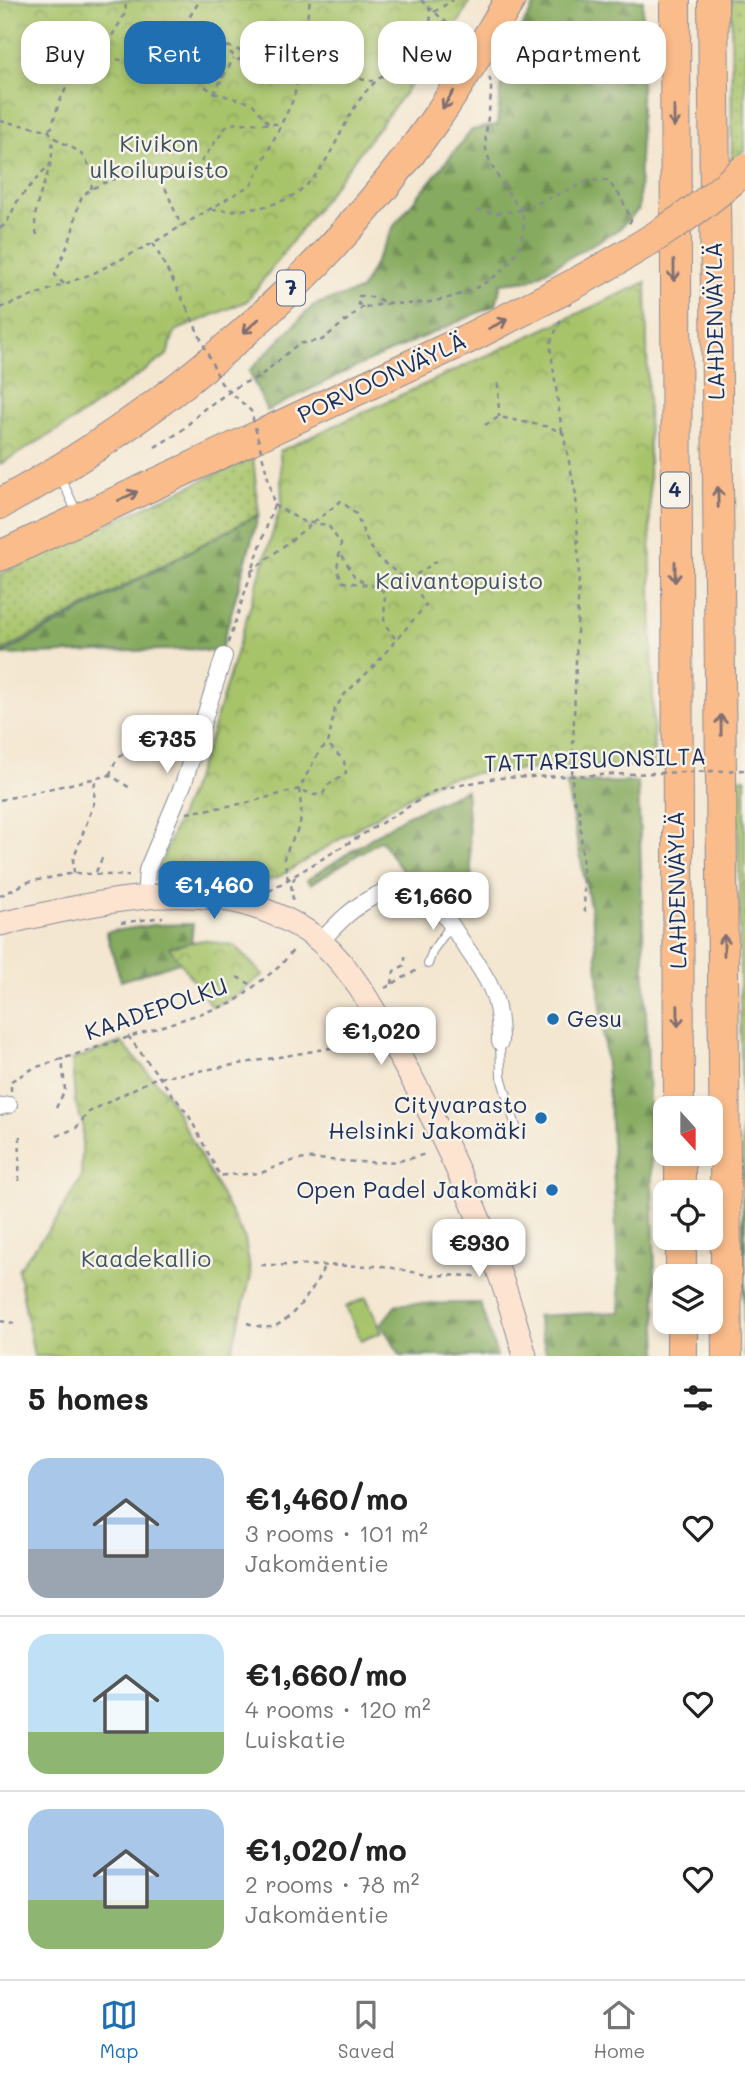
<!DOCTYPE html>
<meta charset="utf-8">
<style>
:root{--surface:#fff;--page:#f2f2f2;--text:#222;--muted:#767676;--line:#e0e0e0;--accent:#1f6fb2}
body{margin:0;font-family:Mali,sans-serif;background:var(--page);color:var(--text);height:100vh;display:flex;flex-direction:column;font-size:26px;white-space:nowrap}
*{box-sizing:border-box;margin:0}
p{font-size:23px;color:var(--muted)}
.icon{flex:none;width:38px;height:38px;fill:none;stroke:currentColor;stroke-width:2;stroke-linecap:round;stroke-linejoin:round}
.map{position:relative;height:1356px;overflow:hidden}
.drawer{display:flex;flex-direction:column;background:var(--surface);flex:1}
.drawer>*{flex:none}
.banner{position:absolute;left:21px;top:21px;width:704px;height:63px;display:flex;gap:14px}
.needle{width:46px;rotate:159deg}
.controls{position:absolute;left:653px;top:1096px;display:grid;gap:14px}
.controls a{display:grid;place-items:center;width:70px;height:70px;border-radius:14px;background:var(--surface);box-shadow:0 4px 10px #0003;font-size:35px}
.price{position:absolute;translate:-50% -60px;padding:0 16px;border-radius:14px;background:#fff;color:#222;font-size:23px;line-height:46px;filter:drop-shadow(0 2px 4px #0008)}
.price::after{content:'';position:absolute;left:50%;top:42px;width:21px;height:16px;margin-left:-10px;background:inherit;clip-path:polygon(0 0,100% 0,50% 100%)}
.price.on{background:var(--accent);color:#fff}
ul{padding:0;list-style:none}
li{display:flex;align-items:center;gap:21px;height:175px;padding:0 28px}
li+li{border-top:2px solid var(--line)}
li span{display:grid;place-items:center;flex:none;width:196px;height:140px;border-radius:21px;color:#555}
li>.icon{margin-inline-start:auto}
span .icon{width:84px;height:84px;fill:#fffc;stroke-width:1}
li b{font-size:30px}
h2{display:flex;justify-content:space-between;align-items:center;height:84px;padding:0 28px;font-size:30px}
.chip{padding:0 24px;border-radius:21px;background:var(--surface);box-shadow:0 4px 10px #0003;font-size:24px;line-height:63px}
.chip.on{background:var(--accent);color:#fff}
.tab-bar{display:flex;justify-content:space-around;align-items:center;height:98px;border-top:2px solid var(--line);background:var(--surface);font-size:19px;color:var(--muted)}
.tab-bar a{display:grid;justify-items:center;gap:4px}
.tab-bar .on{color:var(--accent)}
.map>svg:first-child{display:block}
</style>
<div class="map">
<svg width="745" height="1356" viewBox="0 0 745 1356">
<defs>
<pattern id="grass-dots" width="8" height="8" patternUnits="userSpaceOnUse" patternTransform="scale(1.75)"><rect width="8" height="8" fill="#a8c46b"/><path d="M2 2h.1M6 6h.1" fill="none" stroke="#88a05b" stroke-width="1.8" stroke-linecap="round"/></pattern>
<pattern id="forest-firs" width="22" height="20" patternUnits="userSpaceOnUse" patternTransform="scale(1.75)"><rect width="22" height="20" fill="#86aa5f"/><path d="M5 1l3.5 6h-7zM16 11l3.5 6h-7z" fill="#6d8b52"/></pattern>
<pattern id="park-crowns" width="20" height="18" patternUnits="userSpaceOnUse" patternTransform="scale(1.75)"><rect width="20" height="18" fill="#a8c46b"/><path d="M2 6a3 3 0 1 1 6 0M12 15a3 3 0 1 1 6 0" fill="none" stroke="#88a05b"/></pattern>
</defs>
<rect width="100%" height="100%" fill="#f7f3e8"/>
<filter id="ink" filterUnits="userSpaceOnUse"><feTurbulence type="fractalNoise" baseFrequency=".0143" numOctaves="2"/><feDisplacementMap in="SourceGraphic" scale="14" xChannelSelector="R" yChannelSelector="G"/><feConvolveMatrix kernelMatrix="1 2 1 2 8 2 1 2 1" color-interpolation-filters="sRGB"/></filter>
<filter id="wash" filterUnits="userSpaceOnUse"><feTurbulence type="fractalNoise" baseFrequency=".00686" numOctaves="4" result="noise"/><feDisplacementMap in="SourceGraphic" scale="28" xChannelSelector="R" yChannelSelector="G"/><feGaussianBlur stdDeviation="1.57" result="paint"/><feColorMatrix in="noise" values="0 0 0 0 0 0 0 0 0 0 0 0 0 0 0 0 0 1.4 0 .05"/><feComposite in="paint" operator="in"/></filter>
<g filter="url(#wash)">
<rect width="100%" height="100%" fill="#f4e7d1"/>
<path fill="url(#grass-dots)" stroke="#627a64" stroke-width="2" d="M 731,0 L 745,0 L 745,150 L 732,161 Z
M 253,457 L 259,514 L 0,652 L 0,574 Z
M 745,778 L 745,1356 L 744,1356 L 738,779 Z"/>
<path fill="url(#forest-firs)" stroke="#506c5e" stroke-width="2" d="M 538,0 L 643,0 L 639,209 L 619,229 L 530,280 L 501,283 L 496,305 L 351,369 L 267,411 L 249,371 L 314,305 L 361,290 L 395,224 L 472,130 L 497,125 L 505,54 Z
M 259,514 L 220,653 L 196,649 L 0,655 Z
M 638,782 L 658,1356 L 547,1356 L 537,1316 L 620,1312 L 611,1123 L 594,927 L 566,783 Z
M 466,790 L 474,911 L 450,909 L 425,886 L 407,878 L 381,840 L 311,884 L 307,880 L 404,817 Z
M 193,924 L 191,943 L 179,962 L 121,981 L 106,932 L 153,925 Z
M 480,1303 L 497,1356 L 401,1356 L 381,1324 L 397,1304 Z"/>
<path fill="url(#park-crowns)" stroke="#627a64" stroke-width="2" d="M 0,0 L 470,0 L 462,17 L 247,301 L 175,331 L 167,355 L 73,421 L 0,464 Z
M 646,282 L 654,765 L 488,771 L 442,779 L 406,798 L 277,878 L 257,883 L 158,870 L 208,745 L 282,502 L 280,451 Z
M 203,940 L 235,946 L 263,975 L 234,997 L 212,1007 L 169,947 Z
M 121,1042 L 167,1094 L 245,1239 L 251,1276 L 230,1356 L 34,1356 L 18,1269 L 57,1219 L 81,1178 L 83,1125 L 75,1101 L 72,1060 Z"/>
<path fill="#a8c46b" stroke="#627a64" stroke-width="2" d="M 366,1297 L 382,1332 L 361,1341 L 346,1307 Z"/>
</g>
<g filter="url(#ink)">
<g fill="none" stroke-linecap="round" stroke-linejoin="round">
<g stroke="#888b98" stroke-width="10">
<path id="lane" d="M 60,476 L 78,515
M 428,964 L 433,950 L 451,925
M 500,1042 L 501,1076 L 518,1134"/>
</g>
<g stroke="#888b98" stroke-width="18">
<path id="street" d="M 145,898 L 147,870 L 184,782 L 224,656
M 321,942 C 342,915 394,868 429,898 C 442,909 452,926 461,940 C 488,980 500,992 500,1042
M 0,1107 L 9,1105"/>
</g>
<g stroke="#888b98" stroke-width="25">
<path id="secondary" d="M 0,924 C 78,907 166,883 246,904 C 272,912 300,924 321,942 C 354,971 375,1012 396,1050 C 452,1148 496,1247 525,1356"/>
</g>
<g stroke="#888b98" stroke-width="32">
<path id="highway" d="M 675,0 L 679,1108
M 713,0 L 727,1356
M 0,504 C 171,411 325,277 437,117 C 463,80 486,39 510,0
M 0,556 L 467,339 L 561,291
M 680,1153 L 680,1192
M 681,1237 L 681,1276
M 682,1321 L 682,1356"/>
</g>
<path stroke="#888b98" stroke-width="2.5" stroke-dasharray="5 5" stroke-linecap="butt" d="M 421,0 L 456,31
M 434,12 L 453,0
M 186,41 L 202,84 L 214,93 L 234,58
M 174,42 L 200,0
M 223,45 L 238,60 L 250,54
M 102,53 L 126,12 L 125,0
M 302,57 L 323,51 L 334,53 C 347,66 352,81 373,81
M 200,77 L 224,77
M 489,77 C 496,91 483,129 486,149 C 490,168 507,191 518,207 L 527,208 L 588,181 L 607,180 L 621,197 L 631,220 L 627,227
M 214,93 L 252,103 L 269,124
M 0,121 L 48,130 L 52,127 C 60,94 71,71 102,55 L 139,65 L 173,42 L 205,38 L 263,59 L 298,65
M 48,130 C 56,142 68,144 79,152 C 85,157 88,165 93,170 C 110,186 138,172 157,168 L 181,226
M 157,168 L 193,173 L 226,127 L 236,123 L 281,124
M 91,189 L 94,171
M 212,210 C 237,211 266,210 290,197 C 334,173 339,116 374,83 C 398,59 439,49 429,9
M 0,228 L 6,224 L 18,200 L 46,168
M 37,235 C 29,206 49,182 52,154 C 53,148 52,143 53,137
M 153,243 L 187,308
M 64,284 L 55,275 C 59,262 66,251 70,239 C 83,198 70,195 117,178
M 390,303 L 367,307 L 358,304 L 359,296 C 371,295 379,301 391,303 C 445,309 536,279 522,210 L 499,213 L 475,210
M 0,308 L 94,273 L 153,243 L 252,184 L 294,98 L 310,0
M 498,383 L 499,417
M 485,425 L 499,417 L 549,427 L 563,433 L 576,495 L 579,576 L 572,775 L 573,797 L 580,813 L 585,912
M 562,432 L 550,344 L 562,317
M 155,447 L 180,432 L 204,409 L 241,384 L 258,378 L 298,344 L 322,340 L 364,306
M 274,505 L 304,522 L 328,525 L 341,544 L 337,569 L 343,582 L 377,586 L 385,593 L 384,623 L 397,641
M 342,555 L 354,576 L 363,582
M 408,580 L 437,561
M 228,643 L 274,505 L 270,486
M 110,775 C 119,742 148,743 177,735
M 0,800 L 110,775 L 130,788
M 187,813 L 246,803 L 299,789 L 320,750 L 328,744 L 335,709 L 344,695 L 373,667 L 426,605 L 411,583 L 380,560 L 368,543 L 356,514 L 341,501 L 249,573
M 96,872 L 104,854
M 74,873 L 73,860 L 94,803 L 95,778
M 288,880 L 284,858 C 298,823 305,831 299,789 L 314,795 L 323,794 L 327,786 L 346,773 L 344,761 L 328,744
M 269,891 L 436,790 L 496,778 L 599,775
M 0,896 L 28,882 L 74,873 L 129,876
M 293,900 L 291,884 L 295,877
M 121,923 L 163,917
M 237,977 L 254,986
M 392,984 L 394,971 L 405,965 L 405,956
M 385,988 L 419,969
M 128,1036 L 189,1116 L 220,1176 C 234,1173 257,1176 269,1170 C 282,1163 299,1158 315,1159 C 355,1161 388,1168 428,1153
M 11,1091 L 11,1081 L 34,1068 L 233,1003 L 280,966 L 295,948
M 56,1108 L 65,1090 L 62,1058
M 57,1136 L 76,1128 L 89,1112 L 153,1079 L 342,1046 L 365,1036
M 19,1181 L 20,1132
M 491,1195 L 531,1189
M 261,1265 L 383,1266 L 427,1275 L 480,1276
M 0,1321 L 14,1323
M 247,1323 C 256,1326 266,1329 275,1326 C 293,1319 318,1284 324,1266"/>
<use href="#lane" stroke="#fff" stroke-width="8"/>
<use href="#street" stroke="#fff" stroke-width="16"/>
<use href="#secondary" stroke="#fde4d1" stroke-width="23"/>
<use href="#highway" stroke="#fabc8b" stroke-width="30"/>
<g stroke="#888b98" stroke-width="32" stroke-linecap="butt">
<path id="highway-bridge" d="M 561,291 C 626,256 691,219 745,169"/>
</g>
<path stroke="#888b98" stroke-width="2.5" stroke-dasharray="5 5" stroke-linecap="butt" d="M 187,308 L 221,383 L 251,411 L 270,486
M 599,775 L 745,770"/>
<use href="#highway-bridge" stroke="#fabc8b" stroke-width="30"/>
</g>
<defs><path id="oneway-shaft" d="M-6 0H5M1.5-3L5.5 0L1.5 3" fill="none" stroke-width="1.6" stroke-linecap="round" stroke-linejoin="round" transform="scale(1.75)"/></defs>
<g stroke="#7f6e72">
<use href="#oneway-shaft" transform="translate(448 100) rotate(123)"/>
<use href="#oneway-shaft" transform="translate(674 117) rotate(90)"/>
<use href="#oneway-shaft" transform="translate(674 271) rotate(90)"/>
<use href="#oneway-shaft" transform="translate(498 324) rotate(-27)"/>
<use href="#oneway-shaft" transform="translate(251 326) rotate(138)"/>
<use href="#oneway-shaft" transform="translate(128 496) rotate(-25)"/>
<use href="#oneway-shaft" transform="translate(718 497) rotate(-91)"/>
<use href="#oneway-shaft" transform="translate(675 572) rotate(90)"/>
<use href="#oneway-shaft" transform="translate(721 725) rotate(-91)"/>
<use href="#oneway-shaft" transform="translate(724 945) rotate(-90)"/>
<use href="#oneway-shaft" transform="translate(678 1016) rotate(89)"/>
</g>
</g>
<g fill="#1f6fb2" stroke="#f7f3e8" stroke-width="2.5">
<circle cx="553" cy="1019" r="7"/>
<circle cx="541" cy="1118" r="7"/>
<circle cx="552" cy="1190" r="7"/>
</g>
<g text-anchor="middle" stroke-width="5" stroke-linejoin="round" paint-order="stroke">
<g fill="#f7f3e8" stroke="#5d6a87" stroke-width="2">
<rect x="277" y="270.5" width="28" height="35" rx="5"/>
<rect x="661" y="472.5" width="28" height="35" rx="5"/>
</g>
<g font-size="21" font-weight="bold" fill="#1b2f5e">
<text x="291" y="295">7</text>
<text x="675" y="497">4</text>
</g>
<g font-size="23" fill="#3e5461" stroke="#f7f3e8">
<text x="159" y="152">Kivikon<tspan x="159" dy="26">ulkoilupuisto</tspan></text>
<text x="459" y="589">Kaivantopuisto</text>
<text x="146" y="1267">Kaadekallio</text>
</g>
<g font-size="23" fill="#1b2f5e" stroke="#f7f3e8">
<text transform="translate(715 321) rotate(-91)" y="8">LAHDENVÄYLÄ</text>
<text transform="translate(382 378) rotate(-25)" y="8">PORVOONVÄYLÄ</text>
<text transform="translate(595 760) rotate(-2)" y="8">TATTARISUONSILTA</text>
<text transform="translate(677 890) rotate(-91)" y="8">LAHDENVÄYLÄ</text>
<text transform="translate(156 1009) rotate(-19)" y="8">KAADEPOLKU</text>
</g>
<g font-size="23" fill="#1b2f5e" stroke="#f7f3e8" text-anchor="end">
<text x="567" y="1027" text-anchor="start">Gesu</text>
<text x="527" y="1113">Cityvarasto<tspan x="527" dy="26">Helsinki Jakomäki</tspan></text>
<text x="538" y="1198">Open Padel Jakomäki</text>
</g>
</g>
</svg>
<div class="controls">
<a><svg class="needle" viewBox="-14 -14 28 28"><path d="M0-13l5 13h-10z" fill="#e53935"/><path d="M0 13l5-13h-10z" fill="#767676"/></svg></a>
<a><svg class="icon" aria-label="locate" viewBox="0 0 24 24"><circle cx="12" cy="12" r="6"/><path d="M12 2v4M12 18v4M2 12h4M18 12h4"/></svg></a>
<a><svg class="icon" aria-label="layers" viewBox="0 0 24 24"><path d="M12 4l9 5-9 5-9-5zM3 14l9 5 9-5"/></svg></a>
</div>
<b class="price" style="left:167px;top:775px">€735</b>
<b class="price on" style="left:214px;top:921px">€1,460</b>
<b class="price" style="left:433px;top:932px">€1,660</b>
<b class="price" style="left:381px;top:1067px">€1,020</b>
<b class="price" style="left:479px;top:1279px">€930</b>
<div class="banner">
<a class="chip">Buy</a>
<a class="chip on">Rent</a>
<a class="chip">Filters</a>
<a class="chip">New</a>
<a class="chip">Apartment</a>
</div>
</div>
<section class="drawer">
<h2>5 homes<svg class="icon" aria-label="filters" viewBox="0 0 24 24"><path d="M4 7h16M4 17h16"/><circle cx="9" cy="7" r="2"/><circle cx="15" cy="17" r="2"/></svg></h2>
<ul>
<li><span style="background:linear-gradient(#a9c7e8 65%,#9aa5b1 0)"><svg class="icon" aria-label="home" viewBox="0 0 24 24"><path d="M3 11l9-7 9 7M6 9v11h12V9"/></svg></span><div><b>€1,460/mo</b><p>3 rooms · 101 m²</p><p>Jakomäentie</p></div><svg class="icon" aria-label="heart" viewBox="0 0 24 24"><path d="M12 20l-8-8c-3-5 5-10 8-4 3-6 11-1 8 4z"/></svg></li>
<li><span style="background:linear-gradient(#bfe0f5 70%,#8fb573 0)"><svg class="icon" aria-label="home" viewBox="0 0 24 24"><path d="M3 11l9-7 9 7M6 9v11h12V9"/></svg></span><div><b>€1,660/mo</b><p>4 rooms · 120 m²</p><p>Luiskatie</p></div><svg class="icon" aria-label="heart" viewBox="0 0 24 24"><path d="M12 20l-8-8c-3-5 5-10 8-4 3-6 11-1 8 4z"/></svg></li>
<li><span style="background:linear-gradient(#a9c7e8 65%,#8fb573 0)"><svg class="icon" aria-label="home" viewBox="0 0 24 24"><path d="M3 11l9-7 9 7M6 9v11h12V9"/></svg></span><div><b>€1,020/mo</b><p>2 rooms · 78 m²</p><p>Jakomäentie</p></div><svg class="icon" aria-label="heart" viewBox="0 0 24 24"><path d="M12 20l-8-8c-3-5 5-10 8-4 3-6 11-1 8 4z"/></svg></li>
</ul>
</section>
<nav class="tab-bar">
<a class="on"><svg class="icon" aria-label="map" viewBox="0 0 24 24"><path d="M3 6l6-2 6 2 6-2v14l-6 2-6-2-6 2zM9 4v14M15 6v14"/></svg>Map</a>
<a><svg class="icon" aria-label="saved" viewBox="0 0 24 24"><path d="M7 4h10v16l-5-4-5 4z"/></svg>Saved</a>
<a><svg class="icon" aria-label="home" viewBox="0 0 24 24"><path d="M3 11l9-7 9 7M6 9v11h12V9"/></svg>Home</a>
</nav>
